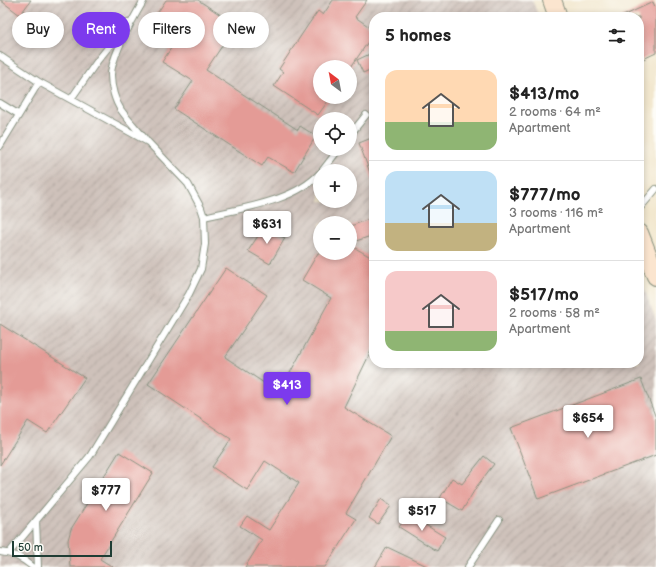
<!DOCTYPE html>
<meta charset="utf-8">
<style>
:root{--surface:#fff;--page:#f6f6f6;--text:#222;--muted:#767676;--line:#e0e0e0;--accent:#7c3aed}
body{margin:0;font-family:"Balsamiq Sans",sans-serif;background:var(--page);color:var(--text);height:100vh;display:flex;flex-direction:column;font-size:15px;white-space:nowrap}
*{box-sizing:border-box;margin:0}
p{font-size:13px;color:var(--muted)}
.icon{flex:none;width:22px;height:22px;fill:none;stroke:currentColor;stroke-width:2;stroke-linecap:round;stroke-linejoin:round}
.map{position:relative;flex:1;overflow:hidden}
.sheet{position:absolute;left:369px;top:12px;width:275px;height:356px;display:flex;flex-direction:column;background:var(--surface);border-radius:16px;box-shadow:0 2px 6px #0003}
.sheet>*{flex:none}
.hud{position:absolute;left:12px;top:12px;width:297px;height:36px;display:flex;gap:8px}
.needle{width:26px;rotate:328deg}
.tools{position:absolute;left:313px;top:60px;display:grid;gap:8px}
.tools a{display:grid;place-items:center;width:44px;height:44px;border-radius:50%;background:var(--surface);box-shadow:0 2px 6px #0003;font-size:20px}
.scale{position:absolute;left:12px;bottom:10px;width:100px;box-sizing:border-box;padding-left:4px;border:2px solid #1f3d34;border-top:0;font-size:11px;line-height:14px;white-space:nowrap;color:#1f3d34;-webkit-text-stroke:3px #fdfcf7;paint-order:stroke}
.price{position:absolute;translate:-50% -34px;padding:0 9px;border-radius:4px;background:#fff;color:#222;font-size:13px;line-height:26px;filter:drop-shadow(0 1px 2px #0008)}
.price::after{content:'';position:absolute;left:50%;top:24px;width:12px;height:9px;margin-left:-6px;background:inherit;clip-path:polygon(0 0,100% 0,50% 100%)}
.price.on{background:var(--accent);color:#fff}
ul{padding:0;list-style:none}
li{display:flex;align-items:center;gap:12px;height:100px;padding:0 16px}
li+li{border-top:1px solid var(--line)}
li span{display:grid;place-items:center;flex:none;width:112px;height:80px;border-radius:12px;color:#555}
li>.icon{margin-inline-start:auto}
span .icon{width:48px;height:48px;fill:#fffc;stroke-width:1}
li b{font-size:17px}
h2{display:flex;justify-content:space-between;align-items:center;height:48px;padding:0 16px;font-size:17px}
.pill{padding:0 14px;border-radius:18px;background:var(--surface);box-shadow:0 2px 6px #0003;font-size:14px;line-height:36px}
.pill.on{background:var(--accent);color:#fff}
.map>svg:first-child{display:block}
</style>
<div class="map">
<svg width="656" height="567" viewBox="0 0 656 567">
<defs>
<pattern id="industrial-furrows" width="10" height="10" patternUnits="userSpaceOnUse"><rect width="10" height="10" fill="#cec1ba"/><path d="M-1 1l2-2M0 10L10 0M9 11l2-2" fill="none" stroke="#a79e98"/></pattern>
</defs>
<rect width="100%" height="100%" fill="#fdfcf7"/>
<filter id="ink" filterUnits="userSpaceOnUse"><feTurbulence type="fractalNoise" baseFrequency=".025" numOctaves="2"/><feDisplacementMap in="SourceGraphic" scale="8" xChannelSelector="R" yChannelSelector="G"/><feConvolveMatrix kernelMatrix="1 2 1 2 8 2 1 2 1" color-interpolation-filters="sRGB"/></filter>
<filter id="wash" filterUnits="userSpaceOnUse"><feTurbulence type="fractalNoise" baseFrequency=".012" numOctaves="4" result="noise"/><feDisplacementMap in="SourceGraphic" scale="16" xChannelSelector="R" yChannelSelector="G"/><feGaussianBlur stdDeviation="0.9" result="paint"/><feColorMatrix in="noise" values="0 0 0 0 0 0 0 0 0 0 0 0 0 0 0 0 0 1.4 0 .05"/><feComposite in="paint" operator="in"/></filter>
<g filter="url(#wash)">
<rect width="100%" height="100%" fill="#f2e7ce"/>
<path fill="url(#industrial-furrows)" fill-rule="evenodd" d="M 0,0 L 532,0 L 539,17 L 374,17 L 374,363 L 639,363 L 639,276 L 656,320 L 656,567 L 0,567 ZM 320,67 L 350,67 L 350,97 L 320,97 ZM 320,119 L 350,119 L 350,149 L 320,149 ZM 320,171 L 350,171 L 350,201 L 320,201 ZM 320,223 L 350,223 L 350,253 L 320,253 Z"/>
<g id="blocks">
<path fill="#e49b96" d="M 0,0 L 31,0 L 20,15 Z
M 166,0 L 198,0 L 236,25 L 206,70 L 298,130 L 300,126 L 316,136 L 294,172 L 268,157 L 262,166 L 174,109 L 193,81 L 162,62 L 179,36 L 154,18 Z
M 333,0 L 367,0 L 355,17 L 374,30 L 374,33 L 351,67 L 320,67 L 320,97 L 331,97 L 318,115 L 274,86 L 283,72 L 279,69 L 308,25 L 318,11 L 323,15 Z
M 653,2 L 656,9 L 656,53 L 639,61 L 639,17 L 621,17 Z
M 374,52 L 374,68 L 363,73 L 357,60 Z
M 374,137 L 374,181 L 373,181 L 359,143 Z
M 374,217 L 374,235 L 356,241 L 351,226 Z
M 264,227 L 285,238 L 270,264 L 248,251 Z
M 350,245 L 374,259 L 374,345 L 344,407 L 391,436 L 346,513 L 356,519 L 325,567 L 245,567 L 262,540 L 240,526 L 247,516 L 269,530 L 299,483 L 265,461 L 247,490 L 212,467 L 231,439 L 148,384 L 226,268 L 267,295 L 225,357 L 279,393 L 331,298 L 302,280 L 318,253 L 350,253 Z
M 0,324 L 85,378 L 47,433 L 28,421 L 0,465 Z
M 641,379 L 656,418 L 656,455 L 538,499 L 511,428 Z
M 119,452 L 153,473 L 100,559 L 113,567 L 70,567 L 68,540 L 71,529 Z
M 484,456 L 494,464 L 477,486 L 462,511 L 440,498 L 452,478 L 462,484 Z
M 381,499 L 391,506 L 378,524 L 369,518 Z
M 408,514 L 445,537 L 437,551 L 399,527 Z
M 387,547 L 429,567 L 375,567 Z"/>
</g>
</g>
<g filter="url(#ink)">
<use href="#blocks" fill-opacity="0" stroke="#889281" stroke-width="1"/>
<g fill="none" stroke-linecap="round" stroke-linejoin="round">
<g stroke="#889281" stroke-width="8">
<path id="lane" d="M 144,0 C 134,17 111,56 111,75 C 111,87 115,101 121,110 C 128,120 137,129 145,139
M 0,56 L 39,82 L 148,142 L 188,184 L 201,208 L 204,217 L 205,244 L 201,269 L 189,294 L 90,456 L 9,553
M 71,99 L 98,60 L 128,23
M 0,103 L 18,114
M 350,135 L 366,115
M 0,146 L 39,82
M 322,171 L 339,149
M 639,209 L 656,189
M 204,217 C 241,208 294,202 320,173
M 36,521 L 38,567
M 0,552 C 13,553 23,558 33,567
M 468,567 L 499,520"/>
</g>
<g stroke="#889281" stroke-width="20">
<path id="secondary" d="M 552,0 L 558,17
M 639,233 L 656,276"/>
</g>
<use href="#lane" stroke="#fff" stroke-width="6"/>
<use href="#secondary" stroke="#fbe5cf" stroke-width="18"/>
</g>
</g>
</svg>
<div class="tools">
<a><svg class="needle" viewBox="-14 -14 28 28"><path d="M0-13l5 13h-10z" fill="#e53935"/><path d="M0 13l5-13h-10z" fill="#767676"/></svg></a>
<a><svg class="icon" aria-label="locate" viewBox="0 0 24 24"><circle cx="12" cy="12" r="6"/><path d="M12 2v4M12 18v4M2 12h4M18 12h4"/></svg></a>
<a>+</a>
<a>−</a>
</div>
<div class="scale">50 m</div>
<b class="price" style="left:267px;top:245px">$631</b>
<b class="price on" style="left:287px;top:406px">$413</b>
<b class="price" style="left:588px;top:439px">$654</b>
<b class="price" style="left:106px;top:512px">$777</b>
<b class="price" style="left:422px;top:532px">$517</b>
<div class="hud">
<a class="pill">Buy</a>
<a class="pill on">Rent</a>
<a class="pill">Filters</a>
<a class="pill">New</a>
</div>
<section class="sheet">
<h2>5 homes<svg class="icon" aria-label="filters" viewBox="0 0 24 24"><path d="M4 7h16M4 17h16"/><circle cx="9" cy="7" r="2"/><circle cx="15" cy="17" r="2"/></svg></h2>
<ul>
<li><span style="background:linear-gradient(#ffd9b3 65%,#8fb573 0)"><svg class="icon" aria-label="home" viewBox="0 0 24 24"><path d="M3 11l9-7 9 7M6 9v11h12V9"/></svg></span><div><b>$413/mo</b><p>2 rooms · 64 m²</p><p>Apartment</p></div></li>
<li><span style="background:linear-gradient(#bfe0f5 65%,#c2b280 0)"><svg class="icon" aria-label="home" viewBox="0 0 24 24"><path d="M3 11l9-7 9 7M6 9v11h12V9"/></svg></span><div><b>$777/mo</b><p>3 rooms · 116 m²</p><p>Apartment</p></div></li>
<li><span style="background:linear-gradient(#f6c9c9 75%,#8fb573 0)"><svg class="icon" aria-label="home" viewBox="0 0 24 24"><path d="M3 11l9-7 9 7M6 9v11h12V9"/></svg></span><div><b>$517/mo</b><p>2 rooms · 58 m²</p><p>Apartment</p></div></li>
</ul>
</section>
</div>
